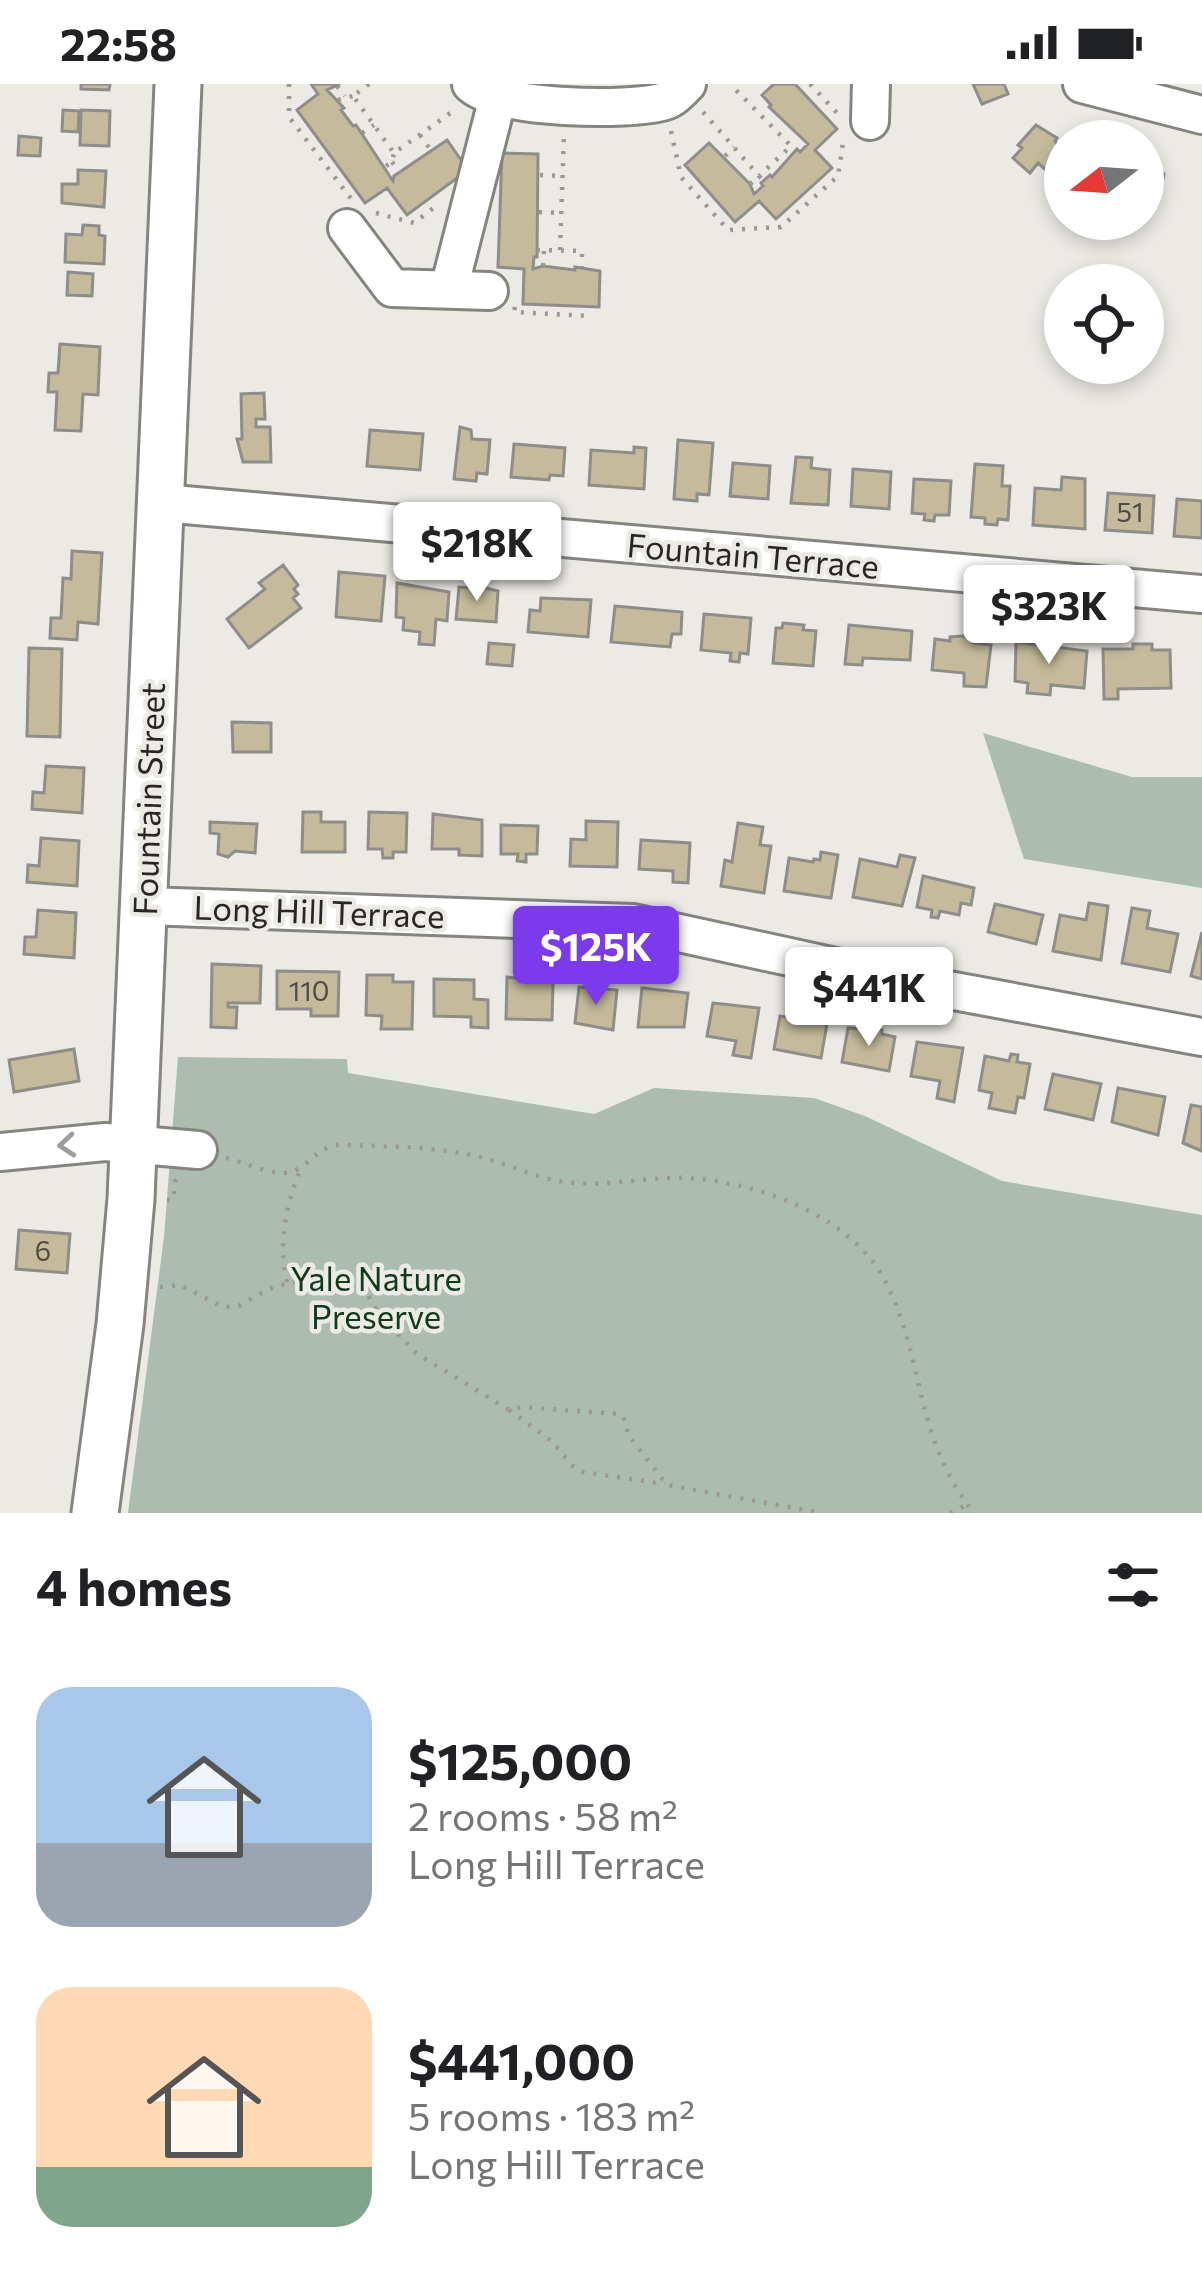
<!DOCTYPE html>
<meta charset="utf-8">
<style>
:root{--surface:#fff;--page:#f6f6f6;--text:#202124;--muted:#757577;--accent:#7c3aed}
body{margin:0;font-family:Commissioner,sans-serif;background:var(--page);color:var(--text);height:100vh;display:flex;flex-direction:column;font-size:45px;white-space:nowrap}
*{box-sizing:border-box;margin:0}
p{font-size:39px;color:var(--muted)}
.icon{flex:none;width:66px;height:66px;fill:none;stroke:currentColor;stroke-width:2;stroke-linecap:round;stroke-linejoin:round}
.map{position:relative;height:1429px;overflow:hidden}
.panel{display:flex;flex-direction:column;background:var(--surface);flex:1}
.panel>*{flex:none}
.needle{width:78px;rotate:253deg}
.buttons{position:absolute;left:1044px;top:36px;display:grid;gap:24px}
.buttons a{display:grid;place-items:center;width:120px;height:120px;border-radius:50%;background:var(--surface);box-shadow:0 6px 18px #0003;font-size:60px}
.price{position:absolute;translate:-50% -102px;padding:0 27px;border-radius:12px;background:#fff;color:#222;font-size:39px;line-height:78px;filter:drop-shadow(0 3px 6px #0008)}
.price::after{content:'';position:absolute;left:50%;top:72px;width:36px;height:27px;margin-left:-18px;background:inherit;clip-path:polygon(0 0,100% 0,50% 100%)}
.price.on{background:var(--accent);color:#fff}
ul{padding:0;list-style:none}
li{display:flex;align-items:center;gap:36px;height:300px;padding:0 36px}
li span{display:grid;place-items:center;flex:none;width:336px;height:240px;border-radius:36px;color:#555}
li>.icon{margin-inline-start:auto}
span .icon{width:144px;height:144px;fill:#fffc;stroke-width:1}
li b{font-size:51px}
h2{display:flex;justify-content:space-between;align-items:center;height:144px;padding:0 36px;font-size:51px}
.status{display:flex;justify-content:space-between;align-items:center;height:84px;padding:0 60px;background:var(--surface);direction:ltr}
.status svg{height:33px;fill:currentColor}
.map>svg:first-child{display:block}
</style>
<div class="status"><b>22:58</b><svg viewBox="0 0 49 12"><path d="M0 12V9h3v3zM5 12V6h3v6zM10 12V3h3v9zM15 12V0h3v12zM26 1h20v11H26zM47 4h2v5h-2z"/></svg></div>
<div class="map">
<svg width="1202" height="1429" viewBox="0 0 1202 1429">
<rect width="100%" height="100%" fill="#eceae5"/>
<path fill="#acbcae" d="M 983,649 L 1132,693 L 1202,693 L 1202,804 L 1024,775 Z
M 178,973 L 347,975 L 348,989 L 594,1030 L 654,1004 L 814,1014 L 865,1032 L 1002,1097 L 1202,1131 L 1202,1429 L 128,1429 L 164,1153 Z"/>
<path fill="#c5bb9c" stroke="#8e8d89" stroke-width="3" d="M 81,0 L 110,0 L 109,6 L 81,5 Z
M 311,0 L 340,0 L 327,6 L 344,24 L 341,26 L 353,42 L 356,41 L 393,97 L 394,92 L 447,56 L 468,86 L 407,131 L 387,104 L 365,119 L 297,26 L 318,10 Z
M 774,0 L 795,0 L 837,45 L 815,66 L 832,84 L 776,135 L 759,117 L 735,138 L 685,81 L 709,59 L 750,100 L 754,110 L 763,102 L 761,99 L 770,91 L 772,93 L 797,65 L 800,68 L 808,60 L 769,23 L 771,21 L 762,11 Z
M 973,0 L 1004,0 L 1008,10 L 982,20 Z
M 63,26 L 79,27 L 78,48 L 62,47 Z
M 81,26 L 110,27 L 109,62 L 80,61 Z
M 1036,41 L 1057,54 L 1055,57 L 1065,72 L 1065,80 L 1054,93 L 1038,79 L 1030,89 L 1013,74 L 1022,64 L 1018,61 Z
M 19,52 L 41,54 L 40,72 L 18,71 Z
M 502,69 L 538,70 L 537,173 L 534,173 L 533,185 L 543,182 L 575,186 L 575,183 L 600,187 L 599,223 L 523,220 L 524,185 L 498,183 Z
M 1143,81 L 1164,90 L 1159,113 L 1143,110 Z
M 78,86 L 106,87 L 104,123 L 62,119 L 62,100 L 78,100 Z
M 83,141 L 99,142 L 99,151 L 105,152 L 104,180 L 65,178 L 66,150 L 82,151 Z
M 68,188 L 93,190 L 92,212 L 67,211 Z
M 60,260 L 100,263 L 98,311 L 83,310 L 81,347 L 55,346 L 57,308 L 48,308 L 49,289 L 58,289 Z
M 264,309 L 265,335 L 256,335 L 256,343 L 270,343 L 271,378 L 243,378 L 237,355 L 242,355 L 241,310 Z
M 460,343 L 471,346 L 472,355 L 490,356 L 487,390 L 477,389 L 476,397 L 454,395 Z
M 370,346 L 423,350 L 420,386 L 367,382 Z
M 678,356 L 713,359 L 709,411 L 697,410 L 697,417 L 674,415 Z
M 514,360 L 565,364 L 563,392 L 550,391 L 549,396 L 511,393 Z
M 634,363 L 646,364 L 644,405 L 589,401 L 591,366 L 634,369 Z
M 796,373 L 812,374 L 811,384 L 830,386 L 828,421 L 791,419 Z
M 733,379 L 770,382 L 768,415 L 730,412 Z
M 975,380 L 1003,382 L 1002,402 L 1010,402 L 1008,436 L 998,435 L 997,441 L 985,440 L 985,434 L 971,433 Z
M 853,385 L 891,388 L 889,425 L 851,422 Z
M 1062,393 L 1085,395 L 1085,445 L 1033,441 L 1035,404 L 1061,406 Z
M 914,395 L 951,397 L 949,431 L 935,431 L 934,437 L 924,436 L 925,430 L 912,429 Z
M 1108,409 L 1154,412 L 1152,449 L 1105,446 Z
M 1177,415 L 1202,417 L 1202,454 L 1174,452 Z
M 72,467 L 102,469 L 98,540 L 78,538 L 77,556 L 50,554 L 51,534 L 61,534 L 63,494 L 71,495 Z
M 283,481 L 298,501 L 294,505 L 298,510 L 293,514 L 301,524 L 249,564 L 227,535 L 265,505 L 259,499 Z
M 339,488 L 385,492 L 381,537 L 336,533 Z
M 397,499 L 449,508 L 447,537 L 436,535 L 434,561 L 419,560 L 420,548 L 403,546 L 404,534 L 396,533 Z
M 473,501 L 498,507 L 496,538 L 456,535 L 459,503 L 472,504 Z
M 541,514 L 591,516 L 588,553 L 528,548 L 530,526 L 540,527 Z
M 615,522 L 682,528 L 681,550 L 672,550 L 670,563 L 611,558 Z
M 704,530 L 751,534 L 748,570 L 740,569 L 739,578 L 730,577 L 731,569 L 701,566 Z
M 783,539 L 804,541 L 803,546 L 816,547 L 813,582 L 773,579 L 776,544 L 782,544 Z
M 849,541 L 912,547 L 910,576 L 863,574 L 862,581 L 845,580 Z
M 963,552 L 973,555 L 973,559 L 991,561 L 986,603 L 964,602 L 964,589 L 932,586 L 935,555 L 950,557 L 950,553 Z
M 1016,558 L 1087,567 L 1084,604 L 1051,601 L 1050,611 L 1027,609 L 1028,599 L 1015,597 Z
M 489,559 L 514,561 L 512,582 L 487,580 Z
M 1133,560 L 1152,560 L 1152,566 L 1170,566 L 1171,604 L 1118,605 L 1118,615 L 1104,615 L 1103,565 L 1133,565 Z
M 29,564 L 62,565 L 60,653 L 27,652 Z
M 232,638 L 271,639 L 271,668 L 233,668 Z
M 46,682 L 84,684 L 82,729 L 32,725 L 33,708 L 44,709 Z
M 303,728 L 321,728 L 321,738 L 345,738 L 345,768 L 302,768 Z
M 369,728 L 407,729 L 406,768 L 393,768 L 393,774 L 383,774 L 382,765 L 368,765 Z
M 433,730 L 482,736 L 482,772 L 459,771 L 459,765 L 432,765 Z
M 586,737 L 618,738 L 617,783 L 570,782 L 571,755 L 586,756 Z
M 210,738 L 257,740 L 255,769 L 235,767 L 228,773 L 218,770 L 219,750 L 210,749 Z
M 738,739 L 763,743 L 760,761 L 771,762 L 764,809 L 721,802 L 725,776 L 732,778 Z
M 501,741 L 538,742 L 537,770 L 526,770 L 526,778 L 517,777 L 518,770 L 501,770 Z
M 41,754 L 79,757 L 77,802 L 27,798 L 28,781 L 39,782 Z
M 641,756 L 690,759 L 688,799 L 673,798 L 673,787 L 639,785 Z
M 821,768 L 838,771 L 831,814 L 784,807 L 789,774 L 813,778 L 814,775 L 820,776 Z
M 900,771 L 915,774 L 902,822 L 853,813 L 860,775 L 897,783 Z
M 923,792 L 974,804 L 971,821 L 961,819 L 959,831 L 940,827 L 938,834 L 931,833 L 932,826 L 917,823 Z
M 1089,819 L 1108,822 L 1101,876 L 1053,867 L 1060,831 L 1086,836 Z
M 995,820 L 1043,831 L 1036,860 L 988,848 Z
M 1132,824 L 1150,827 L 1147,844 L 1178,850 L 1170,888 L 1122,879 Z
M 38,826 L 76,829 L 74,874 L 24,870 L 25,853 L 36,853 Z
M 1202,848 L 1202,895 L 1191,892 Z
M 212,880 L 261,882 L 260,919 L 228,919 L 228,923 L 237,923 L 236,944 L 211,943 Z
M 277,887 L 339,888 L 338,932 L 311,932 L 311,925 L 277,925 Z
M 367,891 L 393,891 L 393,898 L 413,898 L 412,945 L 381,945 L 382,932 L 366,931 Z
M 507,893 L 553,899 L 552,936 L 506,935 Z
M 434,895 L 474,896 L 474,915 L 488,916 L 488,944 L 471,943 L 471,933 L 434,932 Z
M 579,903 L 617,906 L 613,946 L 575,939 Z
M 642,904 L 688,909 L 684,943 L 638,943 Z
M 713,919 L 759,924 L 751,974 L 733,971 L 736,957 L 707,952 Z
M 780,932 L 827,940 L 821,974 L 774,965 Z
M 848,944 L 882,946 L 882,950 L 895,953 L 889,987 L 842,978 Z
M 917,958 L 963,964 L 954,1018 L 937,1014 L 940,997 L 911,992 Z
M 74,965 L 79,997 L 14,1008 L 9,976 Z
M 1011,970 L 1018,971 L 1017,978 L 1030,980 L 1024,1014 L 1018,1013 L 1015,1029 L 989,1024 L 992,1009 L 979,1006 L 985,972 L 1009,977 Z
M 1053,990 L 1101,1000 L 1093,1036 L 1045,1025 Z
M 1118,1004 L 1165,1013 L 1158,1051 L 1112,1038 Z
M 1191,1021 L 1202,1023 L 1202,1067 L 1183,1059 Z
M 19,1146 L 70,1150 L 67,1189 L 16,1185 Z"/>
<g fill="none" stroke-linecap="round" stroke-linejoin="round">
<g stroke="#858480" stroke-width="42">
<path id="minor" d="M 471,0 C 496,25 630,28 665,17 C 674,14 680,7 687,0
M 1082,0 L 1202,31
M 870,37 L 871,0
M 347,144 L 392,204 L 489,207
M 449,205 L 498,13
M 162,419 L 1202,510
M 145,822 L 633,839 L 900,897 L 1202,953
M 0,1068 L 105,1058 L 198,1066"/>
</g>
<g stroke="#858480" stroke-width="51">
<path id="major" d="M 95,1429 L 120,1240 L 131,1115 L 178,0"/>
</g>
<path stroke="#9a9895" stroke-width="4.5" stroke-dasharray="3 9" stroke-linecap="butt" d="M 289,0 L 289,33 L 352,116
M 369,0 L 353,12 L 394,69 L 456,25
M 810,0 L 839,31
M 337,2 L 345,12
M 338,16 L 353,12
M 703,28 L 759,92 L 791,62 L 732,2
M 671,47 L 681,93 L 728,146 L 781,143 L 838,92 L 844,52
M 362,49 L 374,41
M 420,51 L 430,65
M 725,72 L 734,63
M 392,78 L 400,88
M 386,82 L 392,78 L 394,69
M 540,91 L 562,92
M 750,100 L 759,92 L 764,97
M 539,128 L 561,129
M 376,129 L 414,139 L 436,122
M 537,166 L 582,167 L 582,183
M 560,166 L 564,50
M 543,182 L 544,166
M 515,223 L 514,228 L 589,232
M 226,1074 C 249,1079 282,1099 303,1082 C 315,1072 319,1066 335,1061 C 381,1062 426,1062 472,1071 C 501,1077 529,1092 559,1097 C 602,1105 644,1092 686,1094 C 754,1097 849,1131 883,1193 C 926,1273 912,1351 974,1429
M 167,1116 L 173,1116 L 176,1092
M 287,1198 C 278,1159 286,1120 301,1084
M 160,1203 L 180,1201 L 223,1223 L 239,1222 L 268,1205 L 314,1192 L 340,1194 L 363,1202 L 378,1229 L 416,1269 L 509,1326 L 522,1323 L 620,1330 L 626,1338 L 628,1351 L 667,1401 L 822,1429
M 509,1326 L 553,1358 L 571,1381 L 583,1388 L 665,1400
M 950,1429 L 966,1421"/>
<use href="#minor" stroke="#fff" stroke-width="36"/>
<use href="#major" stroke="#fff" stroke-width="45"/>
</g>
<defs><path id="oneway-chevron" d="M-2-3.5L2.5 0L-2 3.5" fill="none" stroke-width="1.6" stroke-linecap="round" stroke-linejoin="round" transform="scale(3)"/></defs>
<use stroke="#9e9d9d" href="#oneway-chevron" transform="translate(67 1061) rotate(175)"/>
<g text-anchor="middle" stroke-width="9" stroke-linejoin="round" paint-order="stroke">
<g font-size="27" fill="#4e4b43">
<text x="1130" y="438">51</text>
<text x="309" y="917">110</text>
<text x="43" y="1177">6</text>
</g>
<g font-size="33" fill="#272625" stroke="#eceae5">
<text transform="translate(753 472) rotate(5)" y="12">Fountain Terrace</text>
<text transform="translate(149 715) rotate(-88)" y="12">Fountain Street</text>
<text transform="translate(319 828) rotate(2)" y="12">Long Hill Terrace</text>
</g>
<g font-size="33" fill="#103b1b" stroke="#eceae5">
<text x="376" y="1207">Yale Nature<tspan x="376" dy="38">Preserve</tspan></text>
</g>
</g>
</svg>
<div class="buttons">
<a><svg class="needle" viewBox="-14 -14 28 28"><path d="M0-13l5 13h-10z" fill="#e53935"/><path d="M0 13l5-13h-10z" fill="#757577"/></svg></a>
<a><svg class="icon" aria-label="locate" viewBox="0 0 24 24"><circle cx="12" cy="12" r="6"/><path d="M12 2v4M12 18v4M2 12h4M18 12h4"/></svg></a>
</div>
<b class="price" style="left:477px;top:520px">$218K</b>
<b class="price" style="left:1049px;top:583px">$323K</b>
<b class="price on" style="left:596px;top:924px">$125K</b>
<b class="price" style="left:869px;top:965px">$441K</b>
</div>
<section class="panel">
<h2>4 homes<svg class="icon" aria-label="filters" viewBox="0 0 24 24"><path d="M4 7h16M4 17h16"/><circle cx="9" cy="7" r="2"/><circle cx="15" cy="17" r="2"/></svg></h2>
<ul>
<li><span style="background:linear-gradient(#a9c7e8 65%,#9aa5b1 0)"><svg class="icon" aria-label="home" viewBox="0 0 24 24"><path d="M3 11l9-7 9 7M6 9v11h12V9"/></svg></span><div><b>$125,000</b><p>2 rooms · 58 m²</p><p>Long Hill Terrace</p></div></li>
<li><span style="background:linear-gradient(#ffd9b3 75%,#7fa58c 0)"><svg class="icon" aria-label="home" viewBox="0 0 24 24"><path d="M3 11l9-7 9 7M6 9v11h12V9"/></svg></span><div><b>$441,000</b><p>5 rooms · 183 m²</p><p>Long Hill Terrace</p></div></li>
</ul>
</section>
